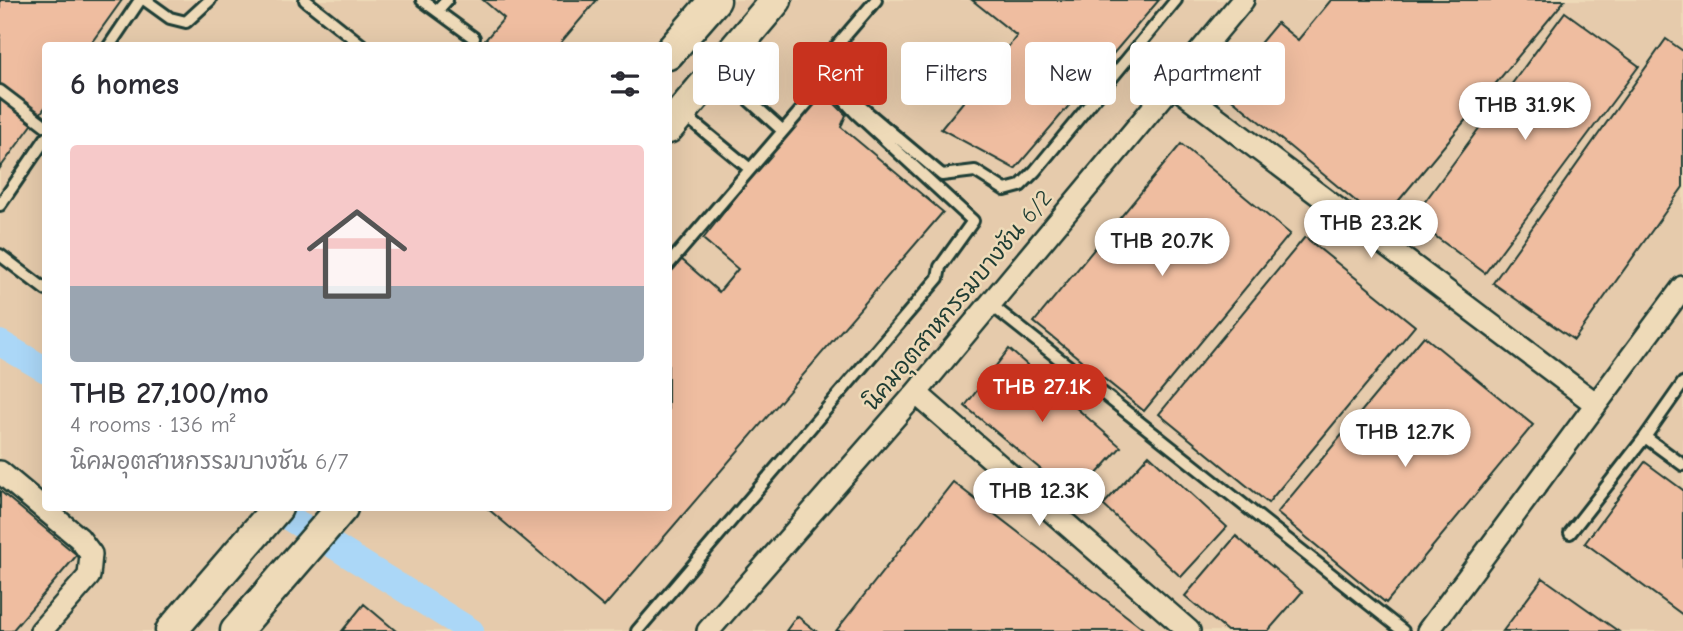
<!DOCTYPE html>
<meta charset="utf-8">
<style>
:root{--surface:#fff;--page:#f2f2f3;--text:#2b2b33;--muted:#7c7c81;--accent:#c8321e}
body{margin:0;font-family:"Comic Neue","Playpen Sans Thai",sans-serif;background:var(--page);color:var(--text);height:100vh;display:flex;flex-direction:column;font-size:26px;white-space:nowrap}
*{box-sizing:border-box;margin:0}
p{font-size:23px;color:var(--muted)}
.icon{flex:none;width:38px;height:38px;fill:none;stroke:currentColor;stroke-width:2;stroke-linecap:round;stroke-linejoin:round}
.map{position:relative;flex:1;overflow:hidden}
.panel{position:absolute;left:42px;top:42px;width:630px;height:469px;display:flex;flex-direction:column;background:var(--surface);border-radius:7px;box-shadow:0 7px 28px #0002}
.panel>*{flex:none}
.hud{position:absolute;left:693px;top:42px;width:665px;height:63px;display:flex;gap:14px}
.price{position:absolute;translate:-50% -60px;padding:0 16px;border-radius:24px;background:#fff;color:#222;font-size:23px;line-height:46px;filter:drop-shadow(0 2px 4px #0008)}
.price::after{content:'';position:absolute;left:50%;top:42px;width:21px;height:16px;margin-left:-10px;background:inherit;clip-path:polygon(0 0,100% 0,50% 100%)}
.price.active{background:var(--accent);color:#fff}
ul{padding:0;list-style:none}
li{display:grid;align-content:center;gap:14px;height:371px;padding:0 28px}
li span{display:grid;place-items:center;height:217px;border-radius:7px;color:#555}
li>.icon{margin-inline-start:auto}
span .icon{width:126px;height:126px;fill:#fffc;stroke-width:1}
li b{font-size:30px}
h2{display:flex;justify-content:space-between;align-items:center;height:84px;padding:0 28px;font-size:30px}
.tag{padding:0 24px;border-radius:7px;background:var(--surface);box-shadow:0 7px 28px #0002;font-size:24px;line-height:63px}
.tag.active{background:var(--accent);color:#fff}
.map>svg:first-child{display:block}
</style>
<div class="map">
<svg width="1683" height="631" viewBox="0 0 1683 631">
<rect width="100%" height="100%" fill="#eedab8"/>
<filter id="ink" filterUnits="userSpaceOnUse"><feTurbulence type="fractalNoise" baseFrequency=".0143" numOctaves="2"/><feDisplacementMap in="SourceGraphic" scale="14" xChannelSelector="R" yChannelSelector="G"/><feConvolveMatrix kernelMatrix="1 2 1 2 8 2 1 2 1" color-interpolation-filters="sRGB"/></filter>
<g filter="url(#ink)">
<path fill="#e6cbac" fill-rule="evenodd" d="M 0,0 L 1683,0 L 1683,631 L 0,631 ZM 46,46 L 668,46 L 668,508 L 46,508 Z"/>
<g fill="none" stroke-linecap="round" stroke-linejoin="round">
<path stroke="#abd7f7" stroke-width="26" d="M 0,343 L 46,370
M 273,508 L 471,631"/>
</g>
<path fill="#efbda0" stroke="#1f3d34" stroke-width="2" d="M 0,0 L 122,0 L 89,46 L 46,46 L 46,106 L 0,168 Z
M 483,0 L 597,0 L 558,46 L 480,46 L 504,18 Z
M 972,0 L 1159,0 L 1015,169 L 941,129 L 1017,36 Z
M 1331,0 L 1565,0 L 1381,222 L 1221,90 L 1277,23 L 1298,40 Z
M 1565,12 L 1639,66 L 1485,273 L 1412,219 Z
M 1666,39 L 1683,51 L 1683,187 L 1574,340 L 1493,283 Z
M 820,89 L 846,115 L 841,127 L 943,212 L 604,607 L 487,508 L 668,508 L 668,273 L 681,259 L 719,292 L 738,269 L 703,239 Z
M 1181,144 L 1290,234 L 1144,411 L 1034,322 Z
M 1305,237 L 1415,326 L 1268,503 L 1159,414 Z
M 1424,336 L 1533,425 L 1386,603 L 1277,513 Z
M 1009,349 L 1121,447 L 1075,498 L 965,406 Z
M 1149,455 L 1227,527 L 1181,577 L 1103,505 Z
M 1645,462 L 1683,490 L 1683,615 L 1585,543 Z
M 953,482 L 1146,631 L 836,631 Z
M 0,491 L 77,555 L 12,631 L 0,631 Z
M 1236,536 L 1302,592 L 1268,631 L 1227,631 L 1185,596 Z
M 1543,578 L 1618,631 L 1503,631 Z
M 364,604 L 396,631 L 342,631 Z
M 797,616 L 816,631 L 786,631 Z"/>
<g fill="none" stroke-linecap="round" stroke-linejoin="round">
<g stroke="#1f3d34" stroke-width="16">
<path id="service" d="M 145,0 L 170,18 L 186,22 L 210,0
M 305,0 L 363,46
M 422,0 L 474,38
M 876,0 L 833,50 L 830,71 L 842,91 L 942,175 L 975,171 L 1005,190 L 1020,186 L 1035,171 L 1176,0
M 437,11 L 447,0
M 109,46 L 140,0
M 719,73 L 783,131
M 0,91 L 46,126
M 682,113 L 750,169
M 0,205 L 46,138
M 0,255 L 46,290
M 990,304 L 1403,631
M 1645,437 L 1683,465
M 1570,533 L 1645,437 L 1683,383
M 637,631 L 938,278 L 940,267 L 973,221 L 856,113 L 826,81 L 668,265"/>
</g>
<g stroke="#1f3d34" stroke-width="26">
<path id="minor" d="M 1172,84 L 1596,404
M 916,393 L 1189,631
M 0,472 L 79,538 L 91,554 L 89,576 L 41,631
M 708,631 L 916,393 L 1243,0
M 1428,631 L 1683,287"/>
</g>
<g stroke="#1f3d34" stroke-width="35">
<path id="secondary" d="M 668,54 L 715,0
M 668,128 L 776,0
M 171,631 L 277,508
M 236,631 L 342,508"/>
</g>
<use href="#service" stroke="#eedab8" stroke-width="10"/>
<use href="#minor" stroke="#eedab8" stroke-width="21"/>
<use href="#secondary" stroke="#eedab8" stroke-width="30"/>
</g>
</g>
<g text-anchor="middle" stroke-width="5" stroke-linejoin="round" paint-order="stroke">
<g font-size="23" fill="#1f3d34" stroke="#eedab8">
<text transform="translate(957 300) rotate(-50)" y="8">นิคมอุตสาหกรรมบางชัน 6/2</text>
</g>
</g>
</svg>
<b class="price" style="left:1525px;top:142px">THB 31.9K</b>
<b class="price" style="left:1371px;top:260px">THB 23.2K</b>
<b class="price" style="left:1162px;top:278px">THB 20.7K</b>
<b class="price active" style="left:1042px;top:424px">THB 27.1K</b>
<b class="price" style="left:1405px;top:469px">THB 12.7K</b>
<b class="price" style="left:1039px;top:528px">THB 12.3K</b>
<div class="hud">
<a class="tag">Buy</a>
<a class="tag active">Rent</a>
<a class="tag">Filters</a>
<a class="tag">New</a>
<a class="tag">Apartment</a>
</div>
<section class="panel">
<h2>6 homes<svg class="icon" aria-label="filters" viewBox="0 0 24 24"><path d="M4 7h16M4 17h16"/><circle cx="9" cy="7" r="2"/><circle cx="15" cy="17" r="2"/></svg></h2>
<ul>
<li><span style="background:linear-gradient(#f6c9c9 65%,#9aa5b1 0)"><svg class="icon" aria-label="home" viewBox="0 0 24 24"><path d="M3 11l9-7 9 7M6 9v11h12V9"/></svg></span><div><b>THB 27,100/mo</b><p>4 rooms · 136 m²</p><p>นิคมอุตสาหกรรมบางชัน 6/7</p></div></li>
</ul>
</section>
</div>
